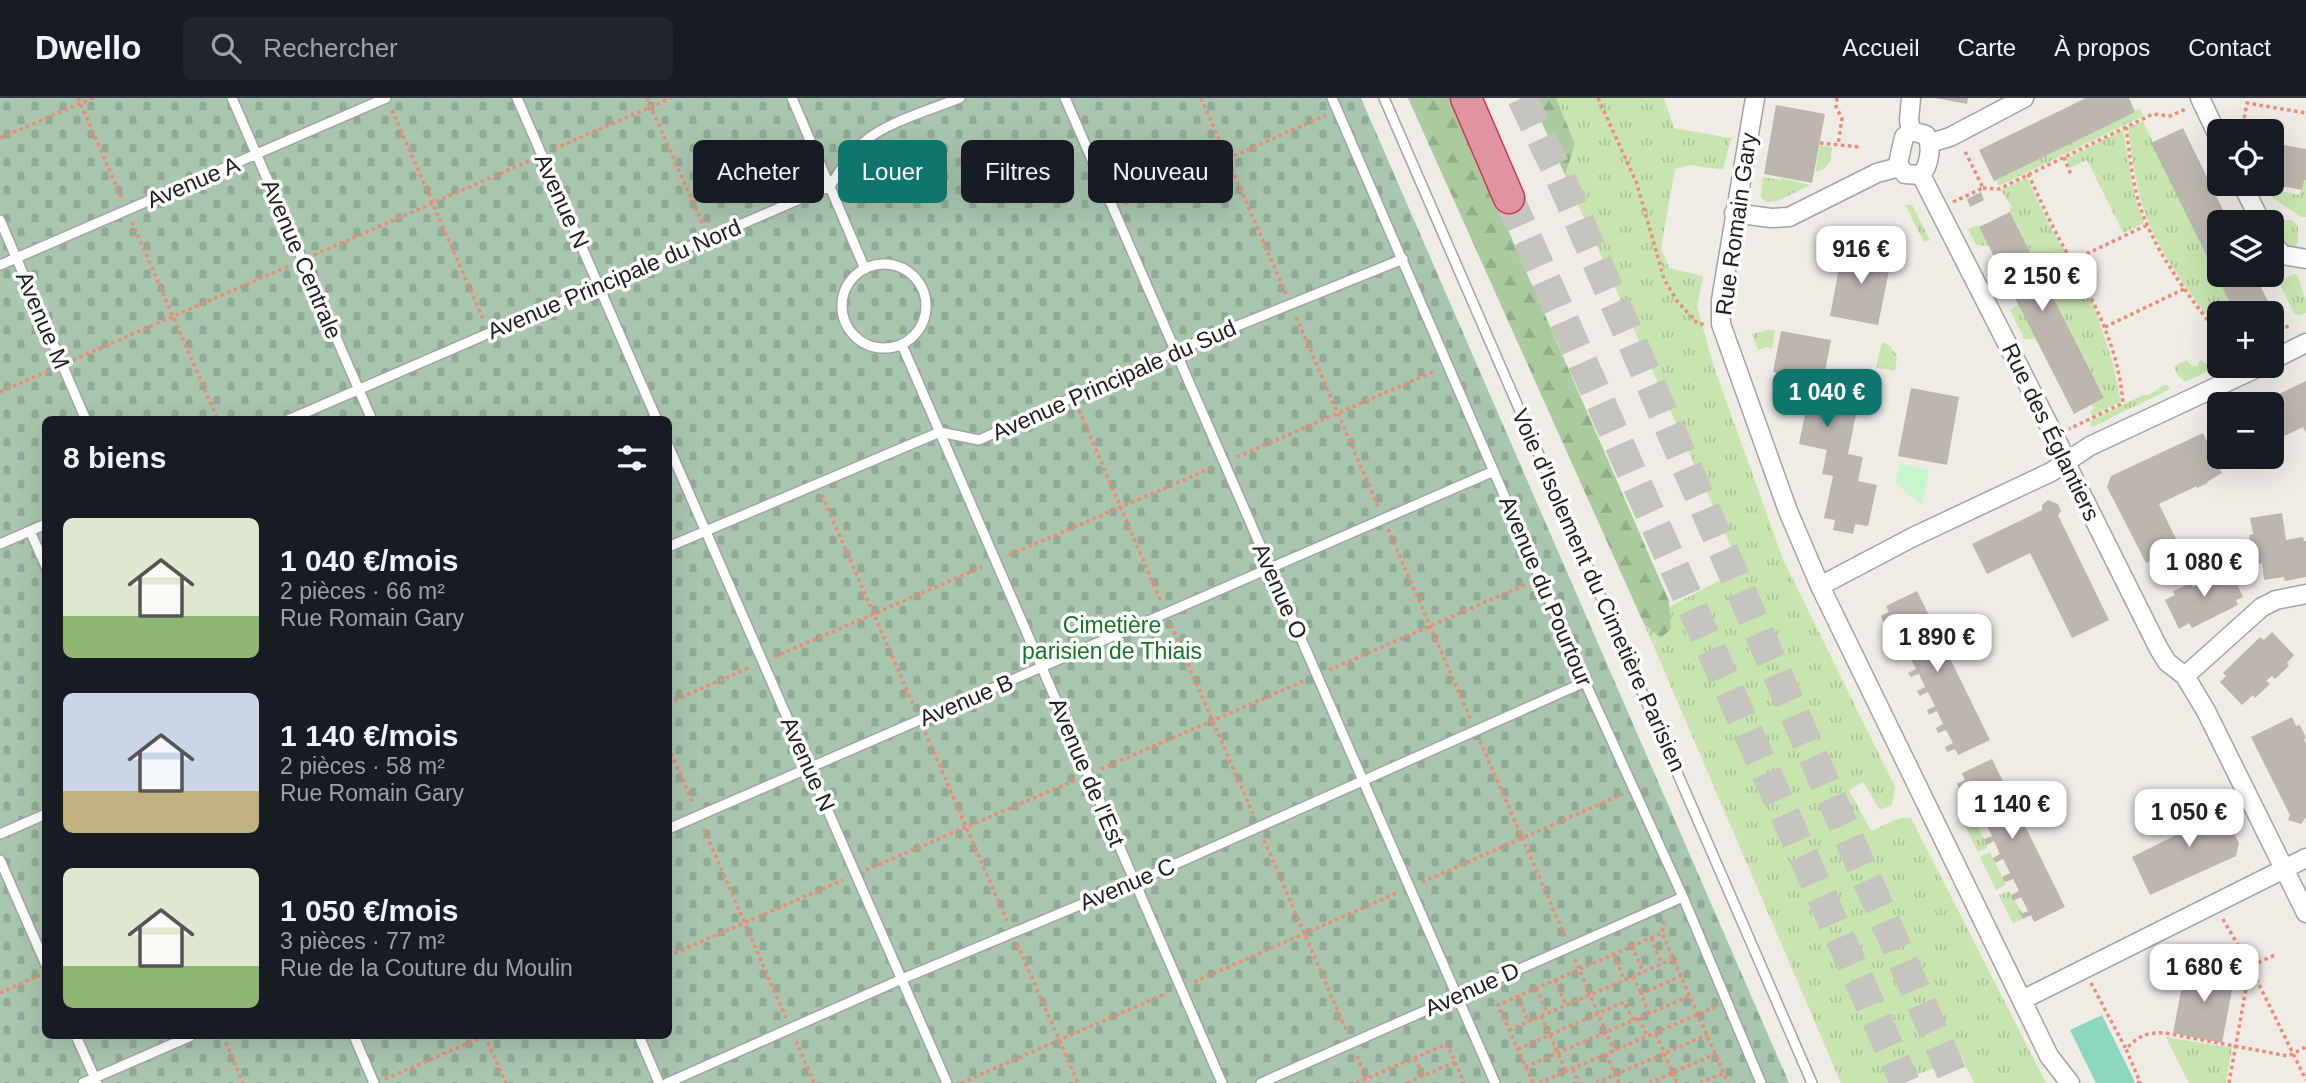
<!DOCTYPE html>
<html lang="fr">
<meta charset="utf-8">
<style>
:root{--surface:#171b24;--page:#20242c;--text:#f1f3f6;--muted:#9ea1a6;--line:#363941;--accent:#0f766e}
body{margin:0;font-family:Arial,sans-serif;background:var(--page);color:var(--text);height:100vh;display:flex;flex-direction:column;font-size:26px;white-space:nowrap}
*{box-sizing:border-box;margin:0}
p{font-size:23px;color:var(--muted)}
.icon{flex:none;width:38px;height:38px;fill:none;stroke:currentColor;stroke-width:2;stroke-linecap:round;stroke-linejoin:round}
.map{position:relative;flex:1;overflow:hidden}
.panel{position:absolute;left:42px;top:318px;width:630px;height:623px;display:flex;flex-direction:column;background:var(--surface);border-radius:10px;box-shadow:0 7px 28px #0002}
.panel>*{flex:none}
.banner{position:absolute;left:693px;top:42px;width:665px;height:63px;display:flex;gap:14px}
.controls{position:absolute;left:2207px;top:21px;display:grid;gap:14px}
.controls a{display:grid;place-items:center;width:77px;height:77px;border-radius:10px;background:var(--surface);box-shadow:0 7px 28px #0002;font-size:35px}
.price{position:absolute;translate:-50% -60px;padding:0 16px;border-radius:14px;background:#fff;color:#222;font-size:23px;line-height:46px;filter:drop-shadow(0 2px 4px #0008)}
.price::after{content:'';position:absolute;left:50%;top:42px;width:21px;height:16px;margin-left:-10px;background:inherit;clip-path:polygon(0 0,100% 0,50% 100%)}
.price.on{background:var(--accent);color:#fff}
ul{padding:0;list-style:none}
li{display:flex;align-items:center;gap:21px;height:175px;padding:0 21px}
li span{display:grid;place-items:center;flex:none;width:196px;height:140px;border-radius:10px;color:#555}
li>.icon{margin-inline-start:auto}
span .icon{width:84px;height:84px;fill:#fffc;stroke-width:1}
li b{font-size:30px}
h2{display:flex;justify-content:space-between;align-items:center;height:84px;padding:0 21px;font-size:30px}
.tag{padding:0 24px;border-radius:10px;background:var(--surface);box-shadow:0 7px 28px #0002;font-size:24px;line-height:63px}
.tag.on{background:var(--accent);color:#fff}
header{display:flex;align-items:center;gap:42px;box-sizing:border-box;height:98px;padding:0 35px;background:var(--surface);border-bottom:2px solid var(--line)}
header strong{font-size:33px}
nav{display:flex;gap:38px;margin-inline-start:auto;font-size:24px}
.search{width:490px;height:63px;background:var(--page);display:flex;align-items:center;gap:18px;box-sizing:border-box;padding:0 24px;border-radius:10px;color:var(--muted);font-size:26px}
.map>svg:first-child{display:block}
</style>
<header>
<strong>Dwello</strong>
<div class="search"><svg class="icon" aria-label="search" viewBox="0 0 24 24"><circle cx="10" cy="10" r="6"/><path d="M15 15l6 6"/></svg>Rechercher</div>
<nav><a>Accueil</a><a>Carte</a><a>À propos</a><a>Contact</a></nav>
</header>
<div class="map">
<svg width="2306" height="985" viewBox="0 0 2306 985">
<defs>
<pattern id="grass-tufts" width="24" height="20" patternUnits="userSpaceOnUse" patternTransform="scale(1.75)"><rect width="24" height="20" fill="#c8e5b0"/><path d="M3 7l-1-3M5 7V3M7 7l1-3M15 17l-1-3M17 17v-4M19 17l1-3" fill="none" stroke="#abc497"/></pattern>
<pattern id="forest-firs" width="22" height="20" patternUnits="userSpaceOnUse" patternTransform="scale(1.75)"><rect width="22" height="20" fill="#a9cb9e"/><path d="M5 1l3.5 6h-7zM16 11l3.5 6h-7z" fill="#91ae88"/></pattern>
<pattern id="cemetery-stones" width="16" height="16" patternUnits="userSpaceOnUse" patternTransform="scale(1.75)"><rect width="16" height="16" fill="#a9c6af"/><path d="M2 7V4a2 2 0 0 1 4 0v3zM10 15v-3a2 2 0 0 1 4 0v3z" fill="#91aa96"/></pattern>
</defs>
<rect width="100%" height="100%" fill="#efece6"/>
<path fill="url(#grass-tufts)" d="M 1556,0 L 1664,0 L 1674,30 L 1731,40 L 1723,72 L 1690,67 L 1675,71 L 1661,150 L 1669,170 L 1703,178 L 1697,209 L 1714,269 L 1783,461 L 1895,689 L 1892,707 L 1880,712 L 1863,684 L 1849,692 L 1871,733 L 1900,720 L 1911,720 L 2046,985 L 1974,985 L 1962,960 L 1894,985 L 1841,985 L 1644,526 L 1662,539 L 1671,531 L 1669,509 L 1741,471 L 1565,77 L 1575,46 Z
M 2140,10 L 2143,18 L 1999,88 L 1996,82 Z
M 2143,23 L 2235,215 L 2219,215 L 2219,234 C 2188,193 2154,150 2140,99 C 2134,77 2132,53 2128,30 Z
M 2123,32 L 2135,99 L 2144,125 L 2123,135 L 2087,62 L 2070,70 L 2066,61 Z
M 1820,47 L 1832,49 C 1831,64 1830,70 1815,74 Z
M 2272,78 L 2277,79 L 2275,92 L 2299,97 L 2304,82 L 2306,82 L 2306,119 L 2301,119 L 2264,94 L 2262,86 L 2272,86 Z
M 1763,79 L 1780,82 L 1781,80 L 1811,87 L 1777,103 L 1766,104 L 1761,99 Z
M 2027,80 L 2050,128 L 2094,207 L 2113,266 L 2121,303 L 2092,318 L 2090,313 L 2094,311 L 2092,307 L 2104,300 L 2009,111 L 2012,109 L 2001,92 Z
M 1905,107 L 1912,107 L 1930,142 L 1924,144 Z
M 2282,122 L 2292,122 L 2298,129 L 2298,144 L 2295,151 C 2283,150 2272,139 2272,127 Z
M 1978,127 L 1989,148 L 1976,147 L 1968,131 Z
M 1995,160 L 1995,161 L 2012,194 L 2001,195 L 1986,165 Z
M 2295,176 L 2298,178 L 2306,203 L 2306,215 L 2299,218 L 2294,215 L 2281,189 L 2284,181 Z
M 2018,206 L 2036,241 L 2024,241 L 2010,212 Z
M 1768,232 L 1775,232 L 1772,250 L 1767,249 L 1758,252 L 1752,236 Z
M 1882,244 L 1890,248 L 1897,258 L 1895,273 L 1876,269 Z
M 2187,262 L 2191,267 L 2197,269 L 2200,262 L 2209,267 L 2219,263 L 2219,268 L 2185,284 L 2177,276 L 2174,268 Z
M 2164,287 L 2167,287 L 2170,291 L 2092,329 L 2090,324 L 2094,321 L 2143,297 L 2149,297 Z
M 1972,717 L 1988,749 L 1978,754 L 1962,722 Z
M 1990,754 L 2006,787 L 1996,792 L 1980,759 Z
M 2009,793 L 2022,815 L 2023,821 L 2013,826 L 1999,797 Z
M 2166,939 L 2232,950 L 2226,985 L 2189,985 Z"/>
<path fill="url(#forest-firs)" d="M 1408,0 L 1451,0 L 1669,503 L 1671,531 L 1661,540 L 1644,526 Z
M 1531,0 L 1556,0 L 1575,46 L 1565,77 Z"/>
<path fill="url(#cemetery-stones)" fill-rule="evenodd" d="M 0,0 L 1361,0 L 1789,985 L 0,985 ZM 46,322 L 668,322 L 668,938 L 46,938 Z"/>
<path fill="#c7f5cd" d="M 1900,366 L 1929,372 L 1922,407 L 1896,385 Z"/>
<path fill="#8bd7bd" d="M 2102,917 L 2135,984 L 2133,985 L 2096,985 L 2070,932 Z"/>
<path fill="#bcb6af" d="M 1935,0 L 1968,0 L 1967,6 Z
M 2086,0 L 2129,0 L 2135,14 L 1994,83 L 1979,52 Z
M 1776,7 L 1825,16 L 1812,85 L 1764,76 Z
M 2183,30 L 2229,124 L 2219,124 L 2219,177 L 2255,177 L 2275,218 L 2272,220 L 2272,215 L 2235,215 L 2151,45 Z
M 2272,45 L 2306,51 L 2306,82 L 2304,82 L 2302,92 L 2280,88 L 2281,80 L 2272,78 Z
M 1981,94 L 1984,102 L 1970,109 L 1967,101 Z
M 2010,114 L 2104,300 L 2074,316 L 1979,129 Z
M 1843,149 L 1892,158 L 1878,227 L 1830,218 Z
M 1781,233 L 1831,242 L 1823,284 L 1838,287 L 1833,311 L 1856,316 L 1848,356 L 1863,359 L 1858,383 L 1877,387 L 1868,428 L 1855,426 L 1853,436 L 1833,432 L 1835,422 L 1824,420 L 1833,378 L 1822,376 L 1827,352 L 1799,346 L 1807,306 L 1796,304 L 1801,280 L 1773,274 Z
M 2306,283 L 2306,335 L 2303,329 L 2272,344 L 2272,306 L 2258,306 Z
M 1911,290 L 1959,299 L 1947,367 L 1898,358 Z
M 2203,335 L 2222,375 L 2207,384 L 2208,385 L 2197,390 L 2197,388 L 2159,406 L 2180,449 L 2146,465 L 2107,389 L 2111,378 Z
M 2048,402 L 2058,406 L 2061,413 L 2058,417 L 2109,522 L 2072,540 L 2030,455 L 1987,476 L 1972,446 L 2042,412 L 2042,407 Z
M 2282,415 L 2286,442 L 2303,439 L 2304,443 L 2306,443 L 2306,479 L 2285,483 L 2284,479 L 2264,482 L 2262,465 L 2254,467 L 2249,437 L 2253,436 L 2250,420 Z
M 2230,471 L 2243,499 L 2236,502 L 2238,507 L 2192,530 L 2189,525 L 2179,531 L 2165,502 L 2175,497 L 2173,493 L 2191,485 L 2193,489 L 2200,485 L 2197,482 L 2215,473 L 2217,477 Z
M 1917,493 L 1990,642 L 1958,657 L 1955,651 L 1947,654 L 1945,649 L 1953,645 L 1946,632 L 1938,635 L 1936,630 L 1943,626 L 1937,613 L 1929,617 L 1927,612 L 1935,608 L 1928,594 L 1920,598 L 1917,593 L 1925,589 L 1919,576 L 1911,579 L 1908,575 L 1916,571 L 1909,557 L 1901,561 L 1899,556 L 1907,552 L 1901,539 L 1893,542 L 1890,537 L 1898,534 L 1891,519 L 1883,524 L 1881,518 L 1889,514 L 1886,508 Z
M 2272,534 L 2294,557 L 2287,565 L 2289,568 L 2275,581 L 2272,578 L 2266,583 L 2270,586 L 2255,600 L 2253,597 L 2242,607 L 2220,584 L 2226,578 L 2223,575 L 2260,539 L 2264,542 Z
M 2292,619 L 2296,628 L 2300,627 L 2306,640 L 2304,641 L 2306,646 L 2306,719 L 2301,726 L 2288,722 L 2290,717 L 2251,639 Z
M 1992,661 L 2065,809 L 2034,824 L 2031,817 L 2023,821 L 2020,816 L 2028,813 L 2021,799 L 2013,803 L 2011,797 L 2019,793 L 2013,781 L 2005,784 L 2002,779 L 2010,775 L 2003,761 L 1995,765 L 1993,760 L 2000,756 L 1994,743 L 1986,747 L 1984,741 L 1992,738 L 1985,724 L 1977,728 L 1974,722 L 1982,718 L 1976,706 L 1968,709 L 1966,705 L 1974,701 L 1967,686 L 1959,690 L 1957,686 L 1965,682 L 1962,675 Z
M 2215,700 L 2239,745 L 2236,758 L 2150,797 L 2132,759 L 2190,730 L 2182,715 Z
M 2186,867 L 2235,876 L 2222,945 L 2173,935 Z"/>
<g fill="none" stroke-linecap="round" stroke-linejoin="round">
<path stroke="#c5c3be" stroke-width="30" stroke-dasharray="30 15" stroke-linecap="butt" d="M 1522,0 L 1559,77 L 1956,985
M 1509,100 L 1905,985"/>
<g stroke="#a3a3a3" stroke-width="12">
<path id="service" d="M 232,0 L 372,322
M 517,0 L 657,322
M 792,0 L 865,171
M 1065,0 L 1495,985
M 1332,0 L 1585,584 L 1683,799 L 1761,985
M 1384,0 L 1812,985
M 0,122 L 86,322
M842 208a42 42 0 1 1 84 0a42 42 0 1 1-84 0Z
M 0,167 L 386,0
M 902,247 L 1222,985
M 288,322 L 830,88 C 840,73 850,56 864,44 C 885,25 932,11 960,0
M 668,347 L 947,985
M 30,433 L 46,469
M 0,446 L 46,426
M 668,449 L 940,334 L 979,342 L 1175,253 L 1403,161
M 668,731 L 1494,373
M 0,736 L 46,716
M 0,762 L 46,867
M 76,938 L 97,985
M 354,938 L 374,985
M 639,938 L 659,985
M 83,985 L 191,938
M 667,985 L 902,881 L 1135,784 L 1585,584
M 1261,985 L 1683,799"/>
</g>
<g stroke="#a3a3a3" stroke-width="21">
<path id="minor" d="M 1755,0 L 1721,202 L 1721,226 L 1788,413 L 1820,488 L 2049,958 L 2070,985
M 1911,0 L 1909,22 L 1911,33
M 2200,0 L 2219,40
M 1911,33 L 1926,37 C 1933,48 1929,68 1921,77 L 1905,76 L 1898,66 L 1904,39 Z
M 1930,45 L 1950,39 L 2024,0
M 1921,77 L 2060,349 L 2066,365 L 2159,551 L 2167,564 L 2185,578 L 2206,613 L 2306,815
M 2242,86 L 2261,124
M 1734,115 L 1771,120 L 1789,119 L 1877,75 L 1899,69
M 2272,145 L 2283,157 L 2306,161
M 2272,262 L 2306,245
M 1820,488 L 1913,439 L 2051,374 L 2090,348 L 2261,268
M 2185,578 L 2262,509 L 2276,502 L 2306,496
M 2022,902 L 2306,760"/>
</g>
<g stroke="#cc3461" stroke-width="33">
<path id="motorway" d="M 1466,0 L 1509,100"/>
</g>
<path stroke="#ee8a78" stroke-width="3.5" stroke-dasharray="3.5 3.5" stroke-linecap="butt" d="M 78,0 L 122,101
M 647,0 L 704,129
M 1201,0 L 1286,196
M 1598,0 L 1637,86 L 1664,181 L 1677,203 L 1698,226 L 1705,226
M 1837,0 L 1836,9 L 1842,20 L 1838,47
M 392,12 L 484,223
M 2243,27 L 2247,5 L 2306,15
M 2126,29 C 2130,56 2132,87 2142,114 C 2159,160 2189,198 2219,237
M 0,40 L 93,0
M 1820,45 L 1859,49
M 554,51 L 671,0
M 2064,59 L 2071,77
M 2028,76 C 2039,99 2049,122 2061,144 C 2090,196 2118,244 2123,305 L 2069,331
M 1983,90 L 1999,91 L 2153,16 L 2170,18 L 2186,11
M 1953,104 L 1983,90 L 1964,51
M 1125,106 L 1326,17
M 132,124 L 218,322
M 314,157 L 531,62
M 2074,162 L 2147,127
M 1296,219 L 1378,408
M 2105,229 L 2184,191
M 2272,234 L 2289,228
M 73,262 L 291,167
M 0,294 L 50,272
M 1079,312 L 1161,504
M 1237,359 L 1435,273
M 822,397 L 915,611
M 1388,431 L 1470,620
M 1009,457 L 1214,369
M 1171,527 L 1253,716
M 774,559 L 982,469
M 1329,572 L 1527,486
M 668,605 L 751,569
M 925,634 L 1007,823
M 1480,643 L 1565,838
M 668,649 L 693,705
M 1101,671 L 1306,582
M 704,731 L 786,920
M 1264,742 L 1347,934
M 866,772 L 1078,681
M 1422,784 L 1623,696
M 2223,821 L 2250,868 L 2275,857
M 1664,823 L 1662,835 L 1728,985
M 1651,840 L 1662,866
M 1017,846 L 1078,985
M 1632,848 L 1643,874
M 1614,856 L 1624,882
M 668,858 L 843,782
M 1575,861 L 1614,953
M 1633,878 L 1641,896
M 1555,882 L 1566,907
M 1194,884 L 1399,794
M 2091,885 L 2126,951
M 1536,890 L 1547,914
M 0,895 L 40,877
M 1518,898 L 1528,923
M 1649,916 L 1641,896 L 1681,878
M 1541,918 L 1566,973
M 1639,920 L 1647,938
M 1509,932 L 1673,861
M 1656,936 L 1677,985
M 223,938 L 243,985
M 485,938 L 506,985
M 796,943 L 814,985
M 1518,951 L 1624,904 L 1633,922
M 1606,956 L 1619,985
M 1357,958 L 1368,985
M 1415,960 L 1423,978
M 1525,969 L 1690,898
M 1573,971 L 1579,985
M 385,981 L 485,938
M 961,985 L 1167,895
M 1356,985 L 1447,946 L 1464,985
M 1407,985 L 1455,964
M 1533,985 L 1498,907 L 1662,835
M 1539,985 L 1717,908
M 1596,985 L 1707,937
M 1649,985 L 1715,956
M 1700,985 L 1724,975
M 2137,985 L 2140,984 L 2126,951 C 2139,938 2146,934 2165,935 L 2288,958 L 2306,949
M 2229,985 L 2250,868 L 2306,982"/>
<use href="#service" stroke="#fff" stroke-width="9"/>
<use href="#minor" stroke="#fff" stroke-width="18"/>
<use href="#motorway" stroke="#e0949f" stroke-width="30"/>
</g>
<g text-anchor="middle" stroke-width="7" stroke-linejoin="round" paint-order="stroke">
<g font-size="23" fill="#1f1f1f" stroke="#fff">
<text transform="translate(193 84) rotate(-23)" y="8">Avenue A</text>
<text transform="translate(562 103) rotate(66)" y="8">Avenue N</text>
<text transform="translate(1736 126) rotate(-82)" y="8">Rue Romain Gary</text>
<text transform="translate(302 161) rotate(67)" y="8">Avenue Centrale</text>
<text transform="translate(614 181) rotate(-23)" y="8">Avenue Principale du Nord</text>
<text transform="translate(43 222) rotate(67)" y="8">Avenue M</text>
<text transform="translate(1114 282) rotate(-24)" y="8">Avenue Principale du Sud</text>
<text transform="translate(2051 334) rotate(64)" y="8">Rue des Églantiers</text>
<text transform="translate(1599 492) rotate(66)" y="8">Voie d'Isolement du Cimetière Parisien</text>
<text transform="translate(1280 493) rotate(66)" y="8">Avenue O</text>
<text transform="translate(1546 493) rotate(67)" y="8">Avenue du Pourtour</text>
<text transform="translate(966 602) rotate(-23)" y="8">Avenue B</text>
<text transform="translate(808 666) rotate(66)" y="8">Avenue N</text>
<text transform="translate(1087 674) rotate(67)" y="8">Avenue de l'Est</text>
<text transform="translate(1127 786) rotate(-23)" y="8">Avenue C</text>
<text transform="translate(1472 891) rotate(-24)" y="8">Avenue D</text>
</g>
<g font-size="23" fill="#157522" stroke="#fff">
<text x="1112" y="535">Cimetière<tspan x="1112" dy="26">parisien de Thiais</tspan></text>
</g>
</g>
</svg>
<div class="controls">
<a><svg class="icon" aria-label="locate" viewBox="0 0 24 24"><circle cx="12" cy="12" r="6"/><path d="M12 2v4M12 18v4M2 12h4M18 12h4"/></svg></a>
<a><svg class="icon" aria-label="layers" viewBox="0 0 24 24"><path d="M12 4l9 5-9 5-9-5zM3 14l9 5 9-5"/></svg></a>
<a>+</a>
<a>−</a>
</div>
<b class="price" style="left:1861px;top:188px">916 €</b>
<b class="price" style="left:2042px;top:215px">2 150 €</b>
<b class="price on" style="left:1827px;top:331px">1 040 €</b>
<b class="price" style="left:2204px;top:501px">1 080 €</b>
<b class="price" style="left:1937px;top:576px">1 890 €</b>
<b class="price" style="left:2012px;top:743px">1 140 €</b>
<b class="price" style="left:2189px;top:751px">1 050 €</b>
<b class="price" style="left:2204px;top:906px">1 680 €</b>
<div class="banner">
<a class="tag">Acheter</a>
<a class="tag on">Louer</a>
<a class="tag">Filtres</a>
<a class="tag">Nouveau</a>
</div>
<section class="panel">
<h2>8 biens<svg class="icon" aria-label="filters" viewBox="0 0 24 24"><path d="M4 7h16M4 17h16"/><circle cx="9" cy="7" r="2"/><circle cx="15" cy="17" r="2"/></svg></h2>
<ul>
<li><span style="background:linear-gradient(#dfe7d0 70%,#8fb573 0)"><svg class="icon" aria-label="home" viewBox="0 0 24 24"><path d="M3 11l9-7 9 7M6 9v11h12V9"/></svg></span><div><b>1 040 €/mois</b><p>2 pièces · 66 m²</p><p>Rue Romain Gary</p></div></li>
<li><span style="background:linear-gradient(#c9d6e8 70%,#c2b280 0)"><svg class="icon" aria-label="home" viewBox="0 0 24 24"><path d="M3 11l9-7 9 7M6 9v11h12V9"/></svg></span><div><b>1 140 €/mois</b><p>2 pièces · 58 m²</p><p>Rue Romain Gary</p></div></li>
<li><span style="background:linear-gradient(#dfe7d0 70%,#8fb573 0)"><svg class="icon" aria-label="home" viewBox="0 0 24 24"><path d="M3 11l9-7 9 7M6 9v11h12V9"/></svg></span><div><b>1 050 €/mois</b><p>3 pièces · 77 m²</p><p>Rue de la Couture du Moulin</p></div></li>
</ul>
</section>
</div>
